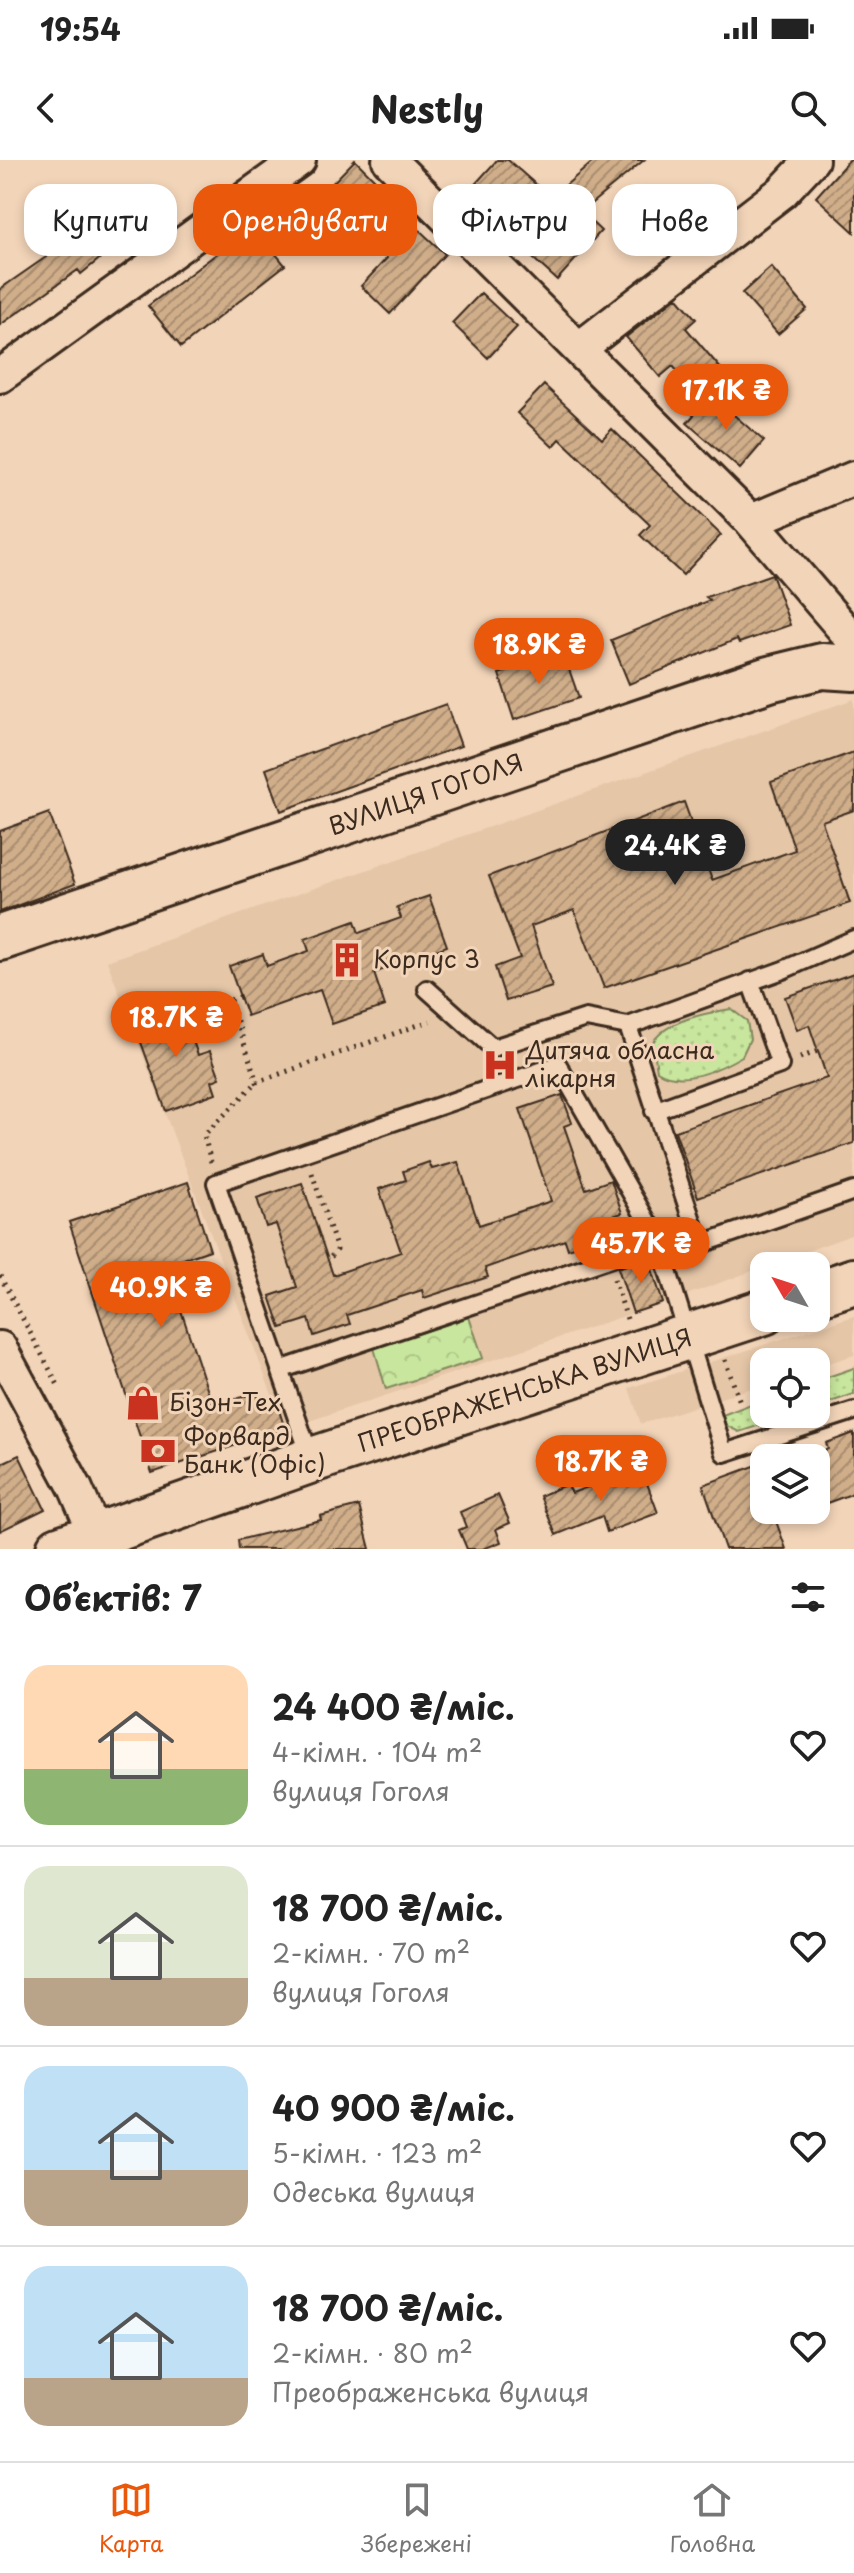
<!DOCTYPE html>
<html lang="uk">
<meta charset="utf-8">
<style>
:root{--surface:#fff;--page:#f2f2f2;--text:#222;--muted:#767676;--line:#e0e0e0;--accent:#ea580c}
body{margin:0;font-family:"Playpen Sans",sans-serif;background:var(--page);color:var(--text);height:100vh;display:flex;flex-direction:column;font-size:30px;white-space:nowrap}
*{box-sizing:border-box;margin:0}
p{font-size:26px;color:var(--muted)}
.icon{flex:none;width:44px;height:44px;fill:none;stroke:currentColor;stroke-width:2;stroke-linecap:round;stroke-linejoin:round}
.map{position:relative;height:1389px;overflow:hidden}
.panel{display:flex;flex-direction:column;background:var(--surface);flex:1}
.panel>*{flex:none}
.hud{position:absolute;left:24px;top:24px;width:806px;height:72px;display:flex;gap:16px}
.needle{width:52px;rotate:309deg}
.tools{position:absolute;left:750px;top:1092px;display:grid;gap:16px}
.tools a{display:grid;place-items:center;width:80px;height:80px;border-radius:16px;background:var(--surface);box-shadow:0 4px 12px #0003;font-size:40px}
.price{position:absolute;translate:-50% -68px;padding:0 18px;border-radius:28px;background:var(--accent);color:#fff;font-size:26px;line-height:52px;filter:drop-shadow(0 2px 4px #0008)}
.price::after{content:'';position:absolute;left:50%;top:48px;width:24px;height:18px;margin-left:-12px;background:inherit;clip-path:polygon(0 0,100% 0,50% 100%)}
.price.selected{background:#222;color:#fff}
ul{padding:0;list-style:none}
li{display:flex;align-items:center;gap:24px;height:200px;padding:0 24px}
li+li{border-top:2px solid var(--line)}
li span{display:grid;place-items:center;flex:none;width:224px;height:160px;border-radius:24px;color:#555}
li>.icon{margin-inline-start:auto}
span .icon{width:96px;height:96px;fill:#fffc;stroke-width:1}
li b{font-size:34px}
h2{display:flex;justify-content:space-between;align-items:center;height:96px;padding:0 24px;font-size:34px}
.chip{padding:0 28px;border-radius:24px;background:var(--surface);box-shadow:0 4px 12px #0003;font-size:28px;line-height:72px}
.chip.selected{background:var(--accent);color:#fff}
.status{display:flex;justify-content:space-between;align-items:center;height:56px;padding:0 40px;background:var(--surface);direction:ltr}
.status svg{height:22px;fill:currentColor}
header{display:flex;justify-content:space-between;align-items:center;height:104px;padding:0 24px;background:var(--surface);font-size:36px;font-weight:700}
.menu{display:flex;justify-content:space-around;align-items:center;height:112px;border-top:2px solid var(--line);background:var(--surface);font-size:22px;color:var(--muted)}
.menu a{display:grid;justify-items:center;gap:4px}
.menu .selected{color:var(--accent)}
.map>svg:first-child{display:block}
</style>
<div class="status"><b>19:54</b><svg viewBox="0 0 49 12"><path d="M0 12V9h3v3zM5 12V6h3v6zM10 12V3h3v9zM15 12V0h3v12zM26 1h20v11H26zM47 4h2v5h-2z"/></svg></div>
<header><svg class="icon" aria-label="back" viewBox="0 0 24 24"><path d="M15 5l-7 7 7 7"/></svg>Nestly<svg class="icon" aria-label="search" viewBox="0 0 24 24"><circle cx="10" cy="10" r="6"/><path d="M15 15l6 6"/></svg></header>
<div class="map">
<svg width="854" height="1389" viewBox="0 0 854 1389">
<defs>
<pattern id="grass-dots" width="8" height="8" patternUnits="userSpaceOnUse" patternTransform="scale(2)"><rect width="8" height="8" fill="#c8e69d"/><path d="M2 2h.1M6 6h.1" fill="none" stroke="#adc587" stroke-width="1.8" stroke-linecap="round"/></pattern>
<pattern id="park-crowns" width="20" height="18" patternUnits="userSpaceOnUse" patternTransform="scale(2)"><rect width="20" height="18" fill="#c8e69d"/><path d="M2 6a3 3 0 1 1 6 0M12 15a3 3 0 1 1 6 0" fill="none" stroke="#adc587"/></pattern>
<pattern id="building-hatch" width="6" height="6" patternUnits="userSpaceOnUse" patternTransform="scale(2)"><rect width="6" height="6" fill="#d0ae8a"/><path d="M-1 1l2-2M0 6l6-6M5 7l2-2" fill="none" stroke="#aa8e70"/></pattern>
</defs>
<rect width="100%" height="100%" fill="#f2d4b8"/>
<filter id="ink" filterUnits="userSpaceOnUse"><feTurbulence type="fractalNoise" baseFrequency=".0125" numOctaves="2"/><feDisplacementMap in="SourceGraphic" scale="16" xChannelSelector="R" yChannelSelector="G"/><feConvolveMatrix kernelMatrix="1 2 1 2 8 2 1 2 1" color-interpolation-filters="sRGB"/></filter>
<g filter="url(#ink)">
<path fill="#e5c6a7" d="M 854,539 L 854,1074 L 678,1138 L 285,1269 L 107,801 Z
M 854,1156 L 854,1195 L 816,1207 L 816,1202 L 764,1202 L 764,1224 L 641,1264 L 629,1228 Z"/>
<path fill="url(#grass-dots)" stroke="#82885e" stroke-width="2" d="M 731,849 L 747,861 L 750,879 L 742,896 C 718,910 682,927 657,911 L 653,882 C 667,860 706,853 731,849 Z
M 854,1208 L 854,1234 L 816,1247 L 816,1221 Z
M 764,1239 L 764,1254 L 795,1254 L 739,1272 L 725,1265 L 720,1256 Z"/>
<path fill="url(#park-crowns)" stroke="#82885e" stroke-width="2" d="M 469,1157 L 483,1198 L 386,1229 L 374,1188 Z"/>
<path fill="url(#building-hatch)" stroke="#3b2a1e" stroke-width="2" d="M 355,0 L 389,34 L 385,38 L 445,94 L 390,154 L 361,126 L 387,98 L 322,34 Z
M 497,0 L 508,0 L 551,38 L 595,0 L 644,0 L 581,52 L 601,71 L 557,120 L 513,80 L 517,75 L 468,32 Z
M 849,0 L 854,0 L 854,72 L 816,37 Z
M 88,32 L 125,78 L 81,114 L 78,110 L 0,165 L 0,129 L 59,88 L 70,76 L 56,58 Z
M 253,66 L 285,105 L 181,187 L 148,146 Z
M 771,107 L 807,149 L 778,174 L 742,133 Z
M 481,133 L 517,167 L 488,198 L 452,163 Z
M 677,137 L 696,159 L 686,168 L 722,210 L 695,233 L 673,206 L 660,217 L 626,177 Z
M 544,225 L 602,279 L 612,269 L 721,375 L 683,415 L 640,375 L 650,365 L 560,279 L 553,287 L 517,253 Z
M 711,235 L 764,281 L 740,309 L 687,263 Z
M 772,414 L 790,465 L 739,483 L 737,479 L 629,524 L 611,480 L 710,440 L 706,437 Z
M 563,492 L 579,538 L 514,560 L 499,514 Z
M 446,544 L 461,586 L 281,651 L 266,609 Z
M 854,592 L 854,650 L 822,661 L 850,743 L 604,828 L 574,750 L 531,766 L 552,827 L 506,841 L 495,807 L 520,798 L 489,716 L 684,642 L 712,720 L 795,690 L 771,622 Z
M 49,653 L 75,724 L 0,752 L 0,671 Z
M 429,736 L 447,786 L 374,813 L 385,846 L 332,864 L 320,830 L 247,856 L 229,806 L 263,794 L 267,806 L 309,791 L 305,779 L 355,761 L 359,773 L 401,758 L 397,747 Z
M 854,813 L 854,983 L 698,1037 L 675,971 L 827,918 L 809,865 L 797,870 L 785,837 Z
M 180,845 L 198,895 L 210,891 L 220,918 L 212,921 L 216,933 L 166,951 L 134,863 Z
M 562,935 L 572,963 L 564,966 L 586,1029 L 611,1020 L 622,1053 L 597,1061 L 602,1078 L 568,1089 L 565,1080 L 485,1108 L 488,1117 L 424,1138 L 422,1130 L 347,1155 L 350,1164 L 314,1176 L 309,1159 L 281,1168 L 270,1136 L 297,1127 L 276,1064 L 266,1067 L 257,1038 L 302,1023 L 333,1115 L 401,1092 L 379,1029 L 406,1020 L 403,1011 L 429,1002 L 432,1009 L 458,1002 L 479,1065 L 551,1041 L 520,949 Z
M 188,1022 L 210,1090 L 166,1105 L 213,1247 L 257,1232 L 262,1249 L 277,1244 L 285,1269 L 152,1313 L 69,1062 Z
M 648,1097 L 663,1143 L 633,1153 L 618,1108 Z
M 854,1273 L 854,1333 L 816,1347 L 816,1294 L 828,1289 L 826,1283 Z
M 19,1295 L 45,1349 L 0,1371 L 0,1304 Z
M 757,1305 L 764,1324 L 764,1350 L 772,1350 L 786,1389 L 725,1389 L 703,1325 Z
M 641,1307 L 658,1353 L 607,1372 L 602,1356 L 556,1375 L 540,1336 L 567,1324 L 572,1333 Z
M 498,1335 L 510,1363 L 496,1369 L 501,1382 L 483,1389 L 467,1389 L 459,1370 L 466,1367 L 460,1352 Z
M 359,1346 L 370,1389 L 239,1389 L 238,1380 L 321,1360 L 320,1356 Z"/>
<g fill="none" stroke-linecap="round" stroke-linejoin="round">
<g stroke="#3b2a1e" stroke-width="22">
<path id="service" d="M 427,829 L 493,888 L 586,858 L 628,866 L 783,810 L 854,779
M 628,866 L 700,1085
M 654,951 L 780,905 L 750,821
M 664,1097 L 854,1031
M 280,1210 L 659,1082
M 311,1299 L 216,1023 L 558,905 L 659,1082 L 724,1293 L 854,1251"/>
</g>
<g stroke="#3b2a1e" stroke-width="38">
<path id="minor" d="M 389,0 L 751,361 L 854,481
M 580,188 L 782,32 L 812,0
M 0,216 L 299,0
M 751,361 L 854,318
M 0,1188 L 75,1327 L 102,1389"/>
</g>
<g stroke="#3b2a1e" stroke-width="50">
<path id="secondary" d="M 0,778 L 769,519 L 822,506 L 854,508
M 816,1134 L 854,1121
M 59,1389 L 312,1300 L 764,1152"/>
</g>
<path stroke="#3b2a1e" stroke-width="5" stroke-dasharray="2 6" stroke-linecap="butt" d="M 240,837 L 230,840 L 257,922 L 430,861
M 800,898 L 818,891
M 211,1002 L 204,975 L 257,922
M 312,1013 L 337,1090 L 328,1100
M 0,1116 L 58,1225
M 614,1119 L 627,1159
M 725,1200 L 740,1242"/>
<use href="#service" stroke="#f2d4b8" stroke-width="16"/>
<use href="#minor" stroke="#f2d4b8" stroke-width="32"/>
<use href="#secondary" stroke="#f2d4b8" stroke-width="44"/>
</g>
</g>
<defs>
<g id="building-bare" transform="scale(2.76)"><path d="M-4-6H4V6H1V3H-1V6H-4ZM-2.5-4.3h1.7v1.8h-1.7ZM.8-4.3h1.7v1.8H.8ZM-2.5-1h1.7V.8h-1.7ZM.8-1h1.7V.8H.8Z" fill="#c8321e" stroke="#f2d4b8" stroke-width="2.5" paint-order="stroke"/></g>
<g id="hospital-bare" transform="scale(2.76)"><path d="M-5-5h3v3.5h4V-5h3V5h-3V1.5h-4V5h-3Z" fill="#c8321e" stroke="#f2d4b8" stroke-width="2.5" paint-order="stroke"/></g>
<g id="shop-bare" transform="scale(2.76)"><path d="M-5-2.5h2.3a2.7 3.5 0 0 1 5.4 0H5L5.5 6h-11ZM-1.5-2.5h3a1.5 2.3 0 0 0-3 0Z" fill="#c8321e" stroke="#f2d4b8" stroke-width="2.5" paint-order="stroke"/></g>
<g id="bank-bare" transform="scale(2.76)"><path d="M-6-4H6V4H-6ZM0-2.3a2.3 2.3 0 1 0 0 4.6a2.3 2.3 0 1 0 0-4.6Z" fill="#c8321e" stroke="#f2d4b8" stroke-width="2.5" paint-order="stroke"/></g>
</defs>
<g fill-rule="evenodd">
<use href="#building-bare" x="347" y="800"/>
<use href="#hospital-bare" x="500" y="905"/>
<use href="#shop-bare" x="143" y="1243"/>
<use href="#bank-bare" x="158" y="1291"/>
</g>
<g text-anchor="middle" stroke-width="6" stroke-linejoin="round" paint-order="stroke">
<g font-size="24" fill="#3b2a1e" stroke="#f2d4b8">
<text transform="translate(426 635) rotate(-19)" y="8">ВУЛИЦЯ ГОГОЛЯ</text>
<text transform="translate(525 1231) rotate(-18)" y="8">ПРЕОБРАЖЕНСЬКА ВУЛИЦЯ</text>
</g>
<g font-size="24" fill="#3b2a1e" stroke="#f2d4b8" text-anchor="start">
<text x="373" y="808">Корпус 3</text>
<text x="526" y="899">Дитяча обласна<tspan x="526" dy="28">лікарня</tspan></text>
<text x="169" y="1251">Бізон-Тех</text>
<text x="184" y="1285">Форвард<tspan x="184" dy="28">Банк (Офіс)</tspan></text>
</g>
</g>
</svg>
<div class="tools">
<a><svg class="needle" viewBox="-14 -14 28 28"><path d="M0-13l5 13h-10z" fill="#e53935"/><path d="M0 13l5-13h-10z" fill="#767676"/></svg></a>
<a><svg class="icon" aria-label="locate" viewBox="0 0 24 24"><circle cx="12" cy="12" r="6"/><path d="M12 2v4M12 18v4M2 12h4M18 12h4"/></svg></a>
<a><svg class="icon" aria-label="layers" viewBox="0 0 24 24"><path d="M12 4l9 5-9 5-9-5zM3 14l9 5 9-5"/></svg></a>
</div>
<b class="price" style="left:726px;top:272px">17.1K ₴</b>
<b class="price" style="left:539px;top:526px">18.9K ₴</b>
<b class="price selected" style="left:675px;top:727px">24.4K ₴</b>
<b class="price" style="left:176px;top:899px">18.7K ₴</b>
<b class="price" style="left:641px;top:1125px">45.7K ₴</b>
<b class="price" style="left:161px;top:1169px">40.9K ₴</b>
<b class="price" style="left:601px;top:1343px">18.7K ₴</b>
<div class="hud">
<a class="chip">Купити</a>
<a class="chip selected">Орендувати</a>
<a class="chip">Фільтри</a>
<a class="chip">Нове</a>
</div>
</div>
<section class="panel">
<h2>Об’єктів: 7<svg class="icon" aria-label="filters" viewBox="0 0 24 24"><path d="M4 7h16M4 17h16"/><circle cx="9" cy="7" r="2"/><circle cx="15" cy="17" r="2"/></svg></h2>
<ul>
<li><span style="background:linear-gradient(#ffd9b3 65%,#8fb573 0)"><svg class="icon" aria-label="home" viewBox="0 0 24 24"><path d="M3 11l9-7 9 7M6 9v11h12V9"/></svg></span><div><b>24 400 ₴/міс.</b><p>4-кімн. · 104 m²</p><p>вулиця Гоголя</p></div><svg class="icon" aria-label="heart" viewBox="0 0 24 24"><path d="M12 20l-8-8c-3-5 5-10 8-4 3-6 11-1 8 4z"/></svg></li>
<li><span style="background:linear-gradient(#dfe7d0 70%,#b9a48a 0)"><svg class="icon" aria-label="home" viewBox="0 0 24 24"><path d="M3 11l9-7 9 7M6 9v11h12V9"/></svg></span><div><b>18 700 ₴/міс.</b><p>2-кімн. · 70 m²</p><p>вулиця Гоголя</p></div><svg class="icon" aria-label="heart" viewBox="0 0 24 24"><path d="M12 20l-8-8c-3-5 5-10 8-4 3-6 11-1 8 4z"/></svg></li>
<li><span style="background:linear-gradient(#bfe0f5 65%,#b9a48a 0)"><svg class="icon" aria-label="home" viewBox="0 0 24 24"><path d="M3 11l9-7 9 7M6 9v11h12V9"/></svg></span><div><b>40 900 ₴/міс.</b><p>5-кімн. · 123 m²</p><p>Одеська вулиця</p></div><svg class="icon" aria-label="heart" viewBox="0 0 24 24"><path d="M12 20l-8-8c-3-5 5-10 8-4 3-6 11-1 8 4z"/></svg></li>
<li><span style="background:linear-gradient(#bfe0f5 70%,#b9a48a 0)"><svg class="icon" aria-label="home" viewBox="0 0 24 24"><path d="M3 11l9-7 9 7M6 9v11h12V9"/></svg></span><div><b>18 700 ₴/міс.</b><p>2-кімн. · 80 m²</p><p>Преображенська вулиця</p></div><svg class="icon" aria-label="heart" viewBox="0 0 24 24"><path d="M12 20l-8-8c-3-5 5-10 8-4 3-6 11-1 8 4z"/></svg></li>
</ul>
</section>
<nav class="menu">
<a class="selected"><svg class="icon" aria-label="map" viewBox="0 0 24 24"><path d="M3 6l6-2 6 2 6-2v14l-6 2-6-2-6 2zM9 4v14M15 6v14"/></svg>Карта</a>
<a><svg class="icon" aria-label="saved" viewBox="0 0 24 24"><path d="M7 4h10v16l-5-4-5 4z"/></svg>Збережені</a>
<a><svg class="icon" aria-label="home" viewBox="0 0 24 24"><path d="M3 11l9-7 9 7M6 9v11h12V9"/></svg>Головна</a>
</nav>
